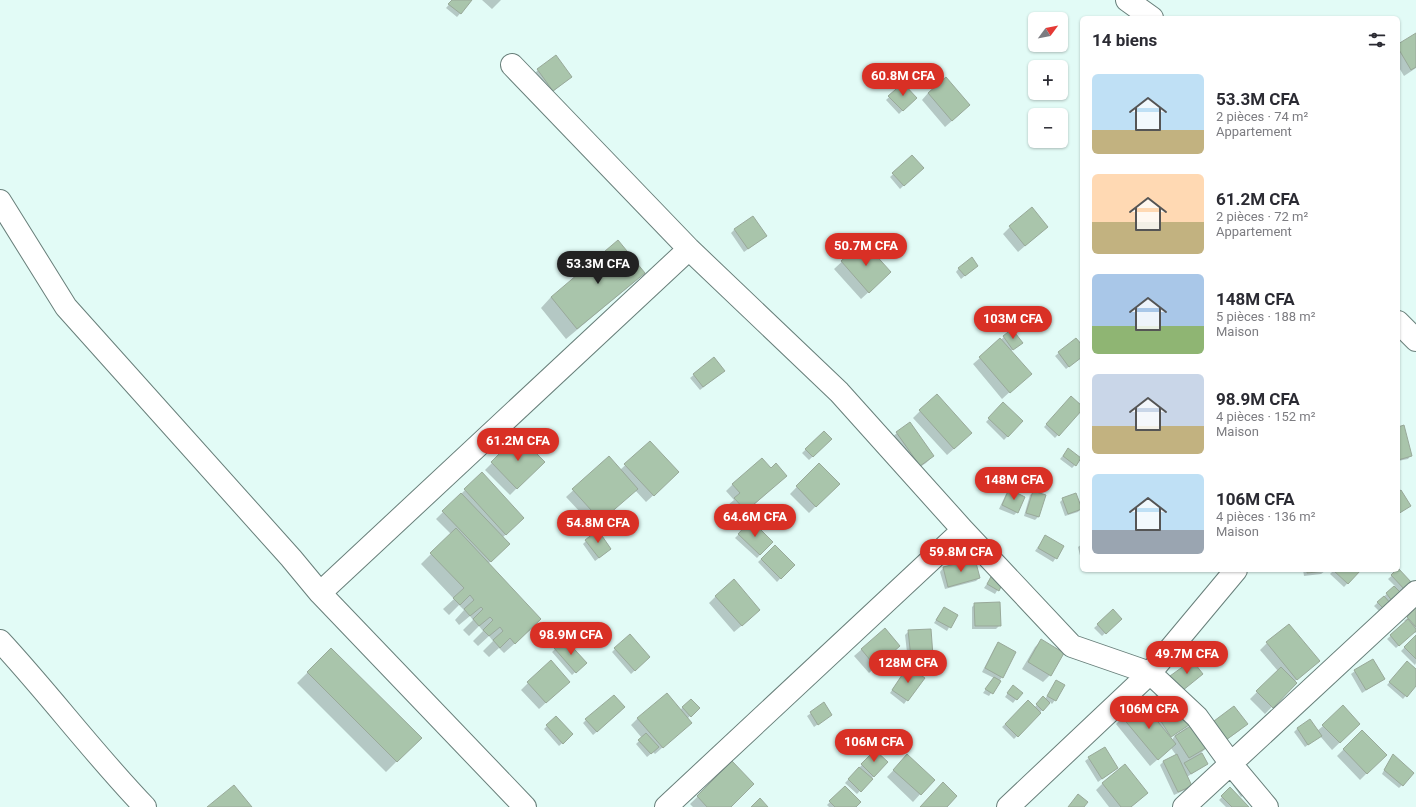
<!DOCTYPE html>
<html lang="fr">
<meta charset="utf-8">
<style>
:root{--surface:#fff;--page:#f7f7f7;--text:#2b2b33;--muted:#7c7c81;--accent:#d93025}
body{margin:0;font-family:Roboto,sans-serif;background:var(--page);color:var(--text);height:100vh;display:flex;flex-direction:column;font-size:15px;white-space:nowrap}
*{box-sizing:border-box;margin:0}
p{font-size:13px;color:var(--muted)}
.icon{flex:none;width:22px;height:22px;fill:none;stroke:currentColor;stroke-width:2;stroke-linecap:round;stroke-linejoin:round}
.map{position:relative;flex:1;overflow:hidden}
.panel{position:absolute;left:1080px;top:16px;width:320px;height:556px;display:flex;flex-direction:column;background:var(--surface);border-radius:6px;box-shadow:0 1px 3px #0004}
.panel>*{flex:none}
.needle{width:26px;rotate:58deg}
.buttons{position:absolute;left:1028px;top:12px;display:grid;gap:8px}
.buttons a{display:grid;place-items:center;width:40px;height:40px;border-radius:6px;background:var(--surface);box-shadow:0 1px 3px #0004;font-size:20px}
.price{position:absolute;translate:-50% -34px;padding:0 9px;border-radius:14px;background:var(--accent);color:#fff;font-size:13px;line-height:26px;filter:drop-shadow(0 1px 2px #0008)}
.price::after{content:'';position:absolute;left:50%;top:24px;width:12px;height:9px;margin-left:-6px;background:inherit;clip-path:polygon(0 0,100% 0,50% 100%)}
.price.on{background:#222;color:#fff}
ul{padding:0;list-style:none}
li{display:flex;align-items:center;gap:12px;height:100px;padding:0 12px}
li span{display:grid;place-items:center;flex:none;width:112px;height:80px;border-radius:6px;color:#555}
li>.icon{margin-inline-start:auto}
span .icon{width:48px;height:48px;fill:#fffc;stroke-width:1}
li b{font-size:17px}
h2{display:flex;justify-content:space-between;align-items:center;height:48px;padding:0 12px;font-size:17px}
.map>svg:first-child{display:block}
</style>
<div class="map">
<svg width="1416" height="807" viewBox="0 0 1416 807">
<rect width="100%" height="100%" fill="#e2fbf6"/>
<path fill="#0003" fill-rule="evenodd" d="M 453,0 L 470,0 L 471,1 L 457,17 L 446,8 Z
M 482,0 L 501,0 L 492,9 Z
M 1416,34 L 1416,68 L 1404,76 L 1398,66 L 1398,45 Z
M 538,70 L 571,77 L 550,94 L 535,73 Z
M 903,84 L 915,98 L 899,114 L 886,100 Z
M 928,93 L 962,112 L 945,127 L 922,100 Z
M 912,157 L 922,168 L 900,189 L 890,177 Z
M 1010,227 L 1047,227 L 1018,252 L 1003,234 Z
M 734,230 L 766,236 L 744,252 L 731,233 Z
M 863,242 L 883,279 L 861,299 L 834,269 Z
M 959,268 L 973,269 L 961,279 L 956,272 Z
M 644,273 L 633,283 L 566,339 L 541,308 L 551,297 Z
M 1012,330 L 1018,346 L 1011,351 L 1023,380 L 1002,399 L 973,364 Z
M 1076,339 L 1082,346 L 1082,356 L 1066,369 L 1055,356 Z
M 714,358 L 720,374 L 700,390 L 690,378 Z
M 1071,398 L 1082,409 L 1055,438 L 1044,427 Z
M 1003,403 L 1022,421 L 1004,440 L 986,422 Z
M 920,411 L 964,440 L 947,455 L 913,418 Z
M 1398,428 L 1411,455 L 1408,459 L 1398,461 Z
M 824,432 L 831,439 L 809,460 L 802,453 Z
M 897,433 L 933,456 L 926,463 L 913,472 L 890,439 Z
M 518,437 L 543,462 L 510,495 L 485,470 Z
M 650,442 L 671,479 L 646,502 L 635,490 L 594,527 L 566,497 L 608,458 L 620,470 Z
M 1065,453 L 1075,465 L 1072,468 L 1060,459 Z
M 819,464 L 838,484 L 809,513 L 790,494 Z
M 770,470 L 786,476 L 739,518 L 728,505 L 734,500 L 726,491 L 733,484 Z
M 465,490 L 516,525 L 502,538 L 508,544 L 488,564 L 530,630 L 504,653 L 499,648 L 489,657 L 483,651 L 493,641 L 489,636 L 478,646 L 473,641 L 483,631 L 479,626 L 469,636 L 463,630 L 473,620 L 470,616 L 459,625 L 455,620 L 464,610 L 459,605 L 449,615 L 443,609 L 454,599 L 421,564 L 451,534 L 436,519 Z
M 1009,491 L 1017,512 L 1014,515 L 999,509 L 1006,494 Z
M 1034,492 L 1039,516 L 1035,520 L 1024,516 L 1030,495 Z
M 1063,499 L 1081,508 L 1078,512 L 1065,516 L 1060,502 Z
M 751,522 L 772,542 L 757,558 L 735,538 Z
M 1046,536 L 1063,547 L 1053,562 L 1035,551 Z
M 586,541 L 607,552 L 595,561 L 583,544 Z
M 1082,544 L 1082,559 L 1081,560 L 1078,547 Z
M 775,546 L 793,565 L 777,582 L 758,562 Z
M 974,560 L 979,578 L 976,581 L 945,589 L 940,572 L 943,568 Z
M 1303,570 L 1325,570 L 1325,571 L 1321,574 L 1304,576 Z
M 1334,570 L 1360,570 L 1344,587 L 1330,574 Z
M 1398,570 L 1411,583 L 1382,614 L 1374,606 L 1395,586 L 1388,579 Z
M 993,575 L 1003,581 L 995,594 L 984,588 Z
M 716,596 L 752,617 L 734,632 L 709,603 Z
M 975,604 L 1000,625 L 996,629 L 972,629 L 972,607 Z
M 944,608 L 956,615 L 947,631 L 934,623 Z
M 1416,610 L 1416,633 L 1414,632 L 1396,648 L 1387,639 L 1406,622 L 1404,621 Z
M 1113,611 L 1120,619 L 1102,636 L 1094,628 Z
M 885,629 L 899,646 L 869,673 L 854,656 Z
M 909,631 L 932,656 L 929,659 L 908,661 L 905,635 Z
M 1416,636 L 1416,663 L 1415,665 L 1401,651 Z
M 565,640 L 585,663 L 572,675 L 552,652 Z
M 1042,640 L 1050,675 L 1043,682 L 1022,669 L 1035,647 Z
M 999,643 L 1002,677 L 989,696 L 983,693 L 994,678 L 982,672 L 995,647 Z
M 1267,643 L 1318,661 L 1294,682 L 1295,683 L 1265,714 L 1250,699 L 1278,671 L 1260,650 Z
M 331,649 L 420,738 L 386,772 L 297,683 Z
M 615,649 L 646,660 L 631,674 L 612,652 Z
M 1192,661 L 1179,692 L 1197,719 L 1187,728 L 1246,724 L 1239,731 L 1211,751 L 1208,746 L 1201,753 L 1207,763 L 1187,777 L 1191,785 L 1187,789 L 1174,795 L 1160,765 L 1163,762 L 1176,755 L 1171,748 L 1150,766 L 1116,724 L 1123,717 L 1144,706 L 1149,702 L 1173,686 L 1168,680 ZM 1190,723 L 1190,725 L 1168,740 L 1167,738 ZM 1175,735 L 1172,740 L 1170,739 Z
M 1404,666 L 1416,671 L 1416,684 L 1403,699 L 1387,685 Z
M 905,671 L 923,678 L 904,704 L 890,693 Z
M 1355,671 L 1384,679 L 1362,693 L 1351,674 Z
M 1057,681 L 1055,700 L 1052,704 L 1050,702 L 1014,739 L 1002,727 L 1028,702 L 1034,708 L 1043,698 L 1045,699 Z
M 528,683 L 562,688 L 539,709 L 521,690 Z
M 1010,690 L 1021,693 L 1013,703 L 1005,697 Z
M 691,700 L 698,708 L 687,719 L 691,723 L 655,754 L 653,752 L 647,757 L 636,744 L 642,738 L 631,725 L 638,718 L 680,710 Z
M 824,704 L 831,715 L 814,727 L 807,716 Z
M 621,711 L 593,735 L 583,723 L 586,720 Z
M 556,717 L 572,734 L 559,746 L 544,729 Z
M 1359,724 L 1332,750 L 1320,736 L 1305,747 L 1294,732 L 1297,729 L 1317,731 L 1323,726 Z
M 1362,731 L 1385,755 L 1360,780 L 1337,756 Z
M 875,751 L 887,762 L 857,794 L 845,783 Z
M 907,756 L 933,780 L 913,802 L 887,777 Z
M 1393,756 L 1402,785 L 1399,788 L 1382,774 L 1390,759 Z
M 1089,758 L 1117,768 L 1098,782 L 1085,761 Z
M 732,763 L 730,807 L 693,807 L 690,804 Z
M 1236,782 L 1254,788 L 1241,797 L 1233,785 Z
M 1103,783 L 1147,793 L 1131,807 L 1109,807 L 1096,790 Z
M 845,787 L 855,807 L 829,807 L 827,805 Z
M 1230,789 L 1248,807 L 1226,807 L 1219,800 Z"/>
<path fill="#a9c5ab" stroke="#99a99a" d="M 452,0 L 472,0 L 461,14 L 448,4 Z
M 1416,33 L 1416,67 L 1411,70 L 1398,48 L 1398,44 Z
M 556,55 L 572,77 L 553,91 L 537,69 Z
M 946,77 L 970,105 L 952,121 L 928,93 Z
M 903,83 L 917,98 L 903,111 L 888,96 Z
M 912,155 L 924,168 L 904,186 L 892,173 Z
M 1032,207 L 1048,227 L 1025,246 L 1009,226 Z
M 753,216 L 767,236 L 748,249 L 734,229 Z
M 618,240 L 645,273 L 577,329 L 551,297 Z
M 863,241 L 891,272 L 869,293 L 841,261 Z
M 972,257 L 978,266 L 965,276 L 958,268 Z
M 1012,329 L 1023,343 L 1013,350 L 1003,336 Z
M 1000,338 L 1032,374 L 1010,393 L 979,357 Z
M 1076,338 L 1082,345 L 1082,357 L 1069,367 L 1058,352 Z
M 714,357 L 725,371 L 703,387 L 693,374 Z
M 937,394 L 972,433 L 954,449 L 919,410 Z
M 1071,396 L 1082,406 L 1082,410 L 1059,436 L 1046,424 Z
M 1003,402 L 1023,421 L 1008,437 L 988,418 Z
M 910,422 L 934,456 L 920,466 L 896,432 Z
M 1404,425 L 1412,456 L 1398,460 L 1398,427 Z
M 824,431 L 832,439 L 813,457 L 805,449 Z
M 518,435 L 545,462 L 517,489 L 491,462 Z
M 650,441 L 679,472 L 654,496 L 624,464 Z
M 1068,448 L 1081,458 L 1076,466 L 1063,456 Z
M 609,456 L 638,489 L 601,521 L 572,489 Z
M 762,458 L 771,468 L 776,463 L 787,476 L 746,511 L 734,498 L 740,493 L 732,484 Z
M 819,463 L 840,484 L 816,507 L 796,486 Z
M 482,472 L 524,518 L 506,535 L 464,489 Z
M 1009,489 L 1025,497 L 1018,513 L 1002,505 Z
M 1401,490 L 1411,506 L 1398,514 L 1398,492 Z
M 1033,491 L 1046,495 L 1039,517 L 1026,513 Z
M 461,493 L 510,544 L 491,562 L 442,511 Z
M 1076,493 L 1082,509 L 1068,514 L 1062,498 Z
M 751,520 L 773,542 L 760,555 L 738,534 Z
M 456,528 L 541,619 L 515,644 L 510,638 L 500,648 L 493,640 L 503,631 L 500,627 L 489,636 L 483,630 L 493,620 L 490,617 L 479,626 L 473,619 L 483,609 L 481,607 L 470,616 L 464,609 L 474,600 L 470,595 L 460,605 L 453,598 L 464,588 L 430,553 Z
M 598,530 L 611,549 L 599,558 L 585,540 Z
M 1045,535 L 1064,546 L 1057,559 L 1038,548 Z
M 775,545 L 795,565 L 781,579 L 761,559 Z
M 975,559 L 980,578 L 948,587 L 943,567 Z
M 1398,568 L 1412,583 L 1405,590 L 1391,575 L 1396,570 L 1398,570 Z
M 1307,570 L 1326,570 L 1326,571 L 1307,573 Z
M 1333,570 L 1361,570 L 1348,584 Z
M 993,573 L 1004,580 L 999,591 L 987,584 Z
M 734,579 L 760,610 L 742,626 L 715,596 Z
M 1394,586 L 1402,594 L 1393,602 L 1386,593 Z
M 1384,596 L 1392,605 L 1386,611 L 1377,602 Z
M 1000,602 L 1001,626 L 975,626 L 974,603 Z
M 944,607 L 958,615 L 951,628 L 936,620 Z
M 1416,608 L 1416,627 L 1407,617 Z
M 1113,609 L 1122,619 L 1106,634 L 1097,624 Z
M 1408,619 L 1416,629 L 1416,631 L 1399,646 L 1390,635 Z
M 1289,624 L 1320,661 L 1297,680 L 1266,642 Z
M 885,628 L 900,646 L 876,667 L 861,649 Z
M 931,629 L 933,656 L 911,658 L 908,630 Z
M 630,634 L 650,657 L 635,671 L 614,648 Z
M 1416,635 L 1416,659 L 1404,647 Z
M 565,639 L 587,663 L 576,673 L 554,648 Z
M 1041,639 L 1064,653 L 1051,676 L 1028,662 Z
M 998,642 L 1016,652 L 1003,678 L 985,668 Z
M 331,648 L 422,738 L 397,762 L 307,672 Z
M 1373,659 L 1385,679 L 1366,690 L 1354,670 Z
M 551,660 L 570,682 L 546,703 L 527,682 Z
M 1192,660 L 1203,674 L 1182,691 L 1170,676 Z
M 1407,661 L 1416,669 L 1416,686 L 1407,697 L 1389,682 Z
M 908,666 L 925,678 L 908,701 L 892,690 Z
M 1281,667 L 1297,683 L 1273,708 L 1256,691 Z
M 994,677 L 1001,681 L 993,694 L 985,689 Z
M 1056,680 L 1065,685 L 1056,701 L 1047,696 Z
M 1175,684 L 1198,719 L 1171,737 L 1148,701 Z
M 1013,685 L 1023,693 L 1017,700 L 1007,693 Z
M 667,693 L 692,723 L 663,748 L 637,718 Z
M 614,695 L 625,707 L 597,732 L 585,719 Z
M 1043,696 L 1050,703 L 1043,711 L 1036,704 Z
M 691,699 L 700,708 L 691,717 L 682,707 Z
M 1028,700 L 1041,713 L 1018,737 L 1005,724 Z
M 1141,701 L 1176,744 L 1158,760 L 1122,717 Z
M 824,702 L 832,715 L 818,725 L 810,712 Z
M 1343,705 L 1360,724 L 1340,743 L 1322,725 Z
M 1234,706 L 1248,724 L 1219,745 L 1206,727 Z
M 556,716 L 573,734 L 563,744 L 546,725 Z
M 1310,719 L 1322,736 L 1308,745 L 1297,728 Z
M 1197,722 L 1211,745 L 1189,758 L 1175,736 Z
M 1362,730 L 1387,755 L 1367,774 L 1343,749 Z
M 646,733 L 659,747 L 651,754 L 638,740 Z
M 1105,747 L 1118,768 L 1102,779 L 1088,757 Z
M 875,750 L 888,762 L 874,777 L 861,764 Z
M 1202,753 L 1208,764 L 1191,774 L 1184,763 Z
M 907,754 L 935,780 L 921,795 L 893,770 Z
M 1177,754 L 1192,786 L 1178,792 L 1163,761 Z
M 1393,754 L 1414,773 L 1403,786 L 1384,770 Z
M 732,761 L 754,784 L 731,807 L 707,807 L 697,796 Z
M 1125,764 L 1148,793 L 1131,807 L 1121,807 L 1102,783 Z
M 859,767 L 873,779 L 861,792 L 848,779 Z
M 943,782 L 957,796 L 947,807 L 920,807 Z
M 234,785 L 252,807 L 207,807 Z
M 845,786 L 861,802 L 856,807 L 835,807 L 829,801 Z
M 1230,787 L 1249,807 L 1232,807 L 1221,796 Z
M 1078,794 L 1088,802 L 1084,807 L 1068,807 Z
M 760,798 L 768,807 L 751,807 Z"/>
<g fill="none" stroke-linecap="round" stroke-linejoin="round">
<g stroke="#687f7a" stroke-width="24">
<path id="minor" d="M 1127,0 L 1152,18
M 512,65 L 689,249 L 839,392 L 963,530 L 1072,646 L 1150,673 L 1197,717 L 1231,764 L 1267,807
M 0,201 L 66,307 L 291,558 L 320,593 L 525,807
M 1398,322 L 1416,340
M 320,593 L 689,249
M 0,641 C 50,695 94,754 145,807
M 666,807 L 963,530
M 1008,807 L 1150,673 L 1236,570
M 1184,807 L 1416,592"/>
</g>
<use href="#minor" stroke="#fff" stroke-width="22"/>
</g>
</svg>
<div class="buttons">
<a><svg class="needle" viewBox="-14 -14 28 28"><path d="M0-13l5 13h-10z" fill="#e53935"/><path d="M0 13l5-13h-10z" fill="#7c7c81"/></svg></a>
<a>+</a>
<a>−</a>
</div>
<b class="price" style="left:903px;top:97px">60.8M CFA</b>
<b class="price" style="left:866px;top:267px">50.7M CFA</b>
<b class="price on" style="left:598px;top:285px">53.3M CFA</b>
<b class="price" style="left:1013px;top:340px">103M CFA</b>
<b class="price" style="left:518px;top:462px">61.2M CFA</b>
<b class="price" style="left:1014px;top:501px">148M CFA</b>
<b class="price" style="left:755px;top:538px">64.6M CFA</b>
<b class="price" style="left:598px;top:544px">54.8M CFA</b>
<b class="price" style="left:961px;top:573px">59.8M CFA</b>
<b class="price" style="left:571px;top:656px">98.9M CFA</b>
<b class="price" style="left:1187px;top:675px">49.7M CFA</b>
<b class="price" style="left:908px;top:684px">128M CFA</b>
<b class="price" style="left:1149px;top:730px">106M CFA</b>
<b class="price" style="left:874px;top:763px">106M CFA</b>
<section class="panel">
<h2>14 biens<svg class="icon" aria-label="filters" viewBox="0 0 24 24"><path d="M4 7h16M4 17h16"/><circle cx="9" cy="7" r="2"/><circle cx="15" cy="17" r="2"/></svg></h2>
<ul>
<li><span style="background:linear-gradient(#bfe0f5 70%,#c2b280 0)"><svg class="icon" aria-label="home" viewBox="0 0 24 24"><path d="M3 11l9-7 9 7M6 9v11h12V9"/></svg></span><div><b>53.3M CFA</b><p>2 pièces · 74 m²</p><p>Appartement</p></div></li>
<li><span style="background:linear-gradient(#ffd9b3 60%,#c2b280 0)"><svg class="icon" aria-label="home" viewBox="0 0 24 24"><path d="M3 11l9-7 9 7M6 9v11h12V9"/></svg></span><div><b>61.2M CFA</b><p>2 pièces · 72 m²</p><p>Appartement</p></div></li>
<li><span style="background:linear-gradient(#a9c7e8 65%,#8fb573 0)"><svg class="icon" aria-label="home" viewBox="0 0 24 24"><path d="M3 11l9-7 9 7M6 9v11h12V9"/></svg></span><div><b>148M CFA</b><p>5 pièces · 188 m²</p><p>Maison</p></div></li>
<li><span style="background:linear-gradient(#c9d6e8 65%,#c2b280 0)"><svg class="icon" aria-label="home" viewBox="0 0 24 24"><path d="M3 11l9-7 9 7M6 9v11h12V9"/></svg></span><div><b>98.9M CFA</b><p>4 pièces · 152 m²</p><p>Maison</p></div></li>
<li><span style="background:linear-gradient(#bfe0f5 70%,#9aa5b1 0)"><svg class="icon" aria-label="home" viewBox="0 0 24 24"><path d="M3 11l9-7 9 7M6 9v11h12V9"/></svg></span><div><b>106M CFA</b><p>4 pièces · 136 m²</p><p>Maison</p></div></li>
</ul>
</section>
</div>
